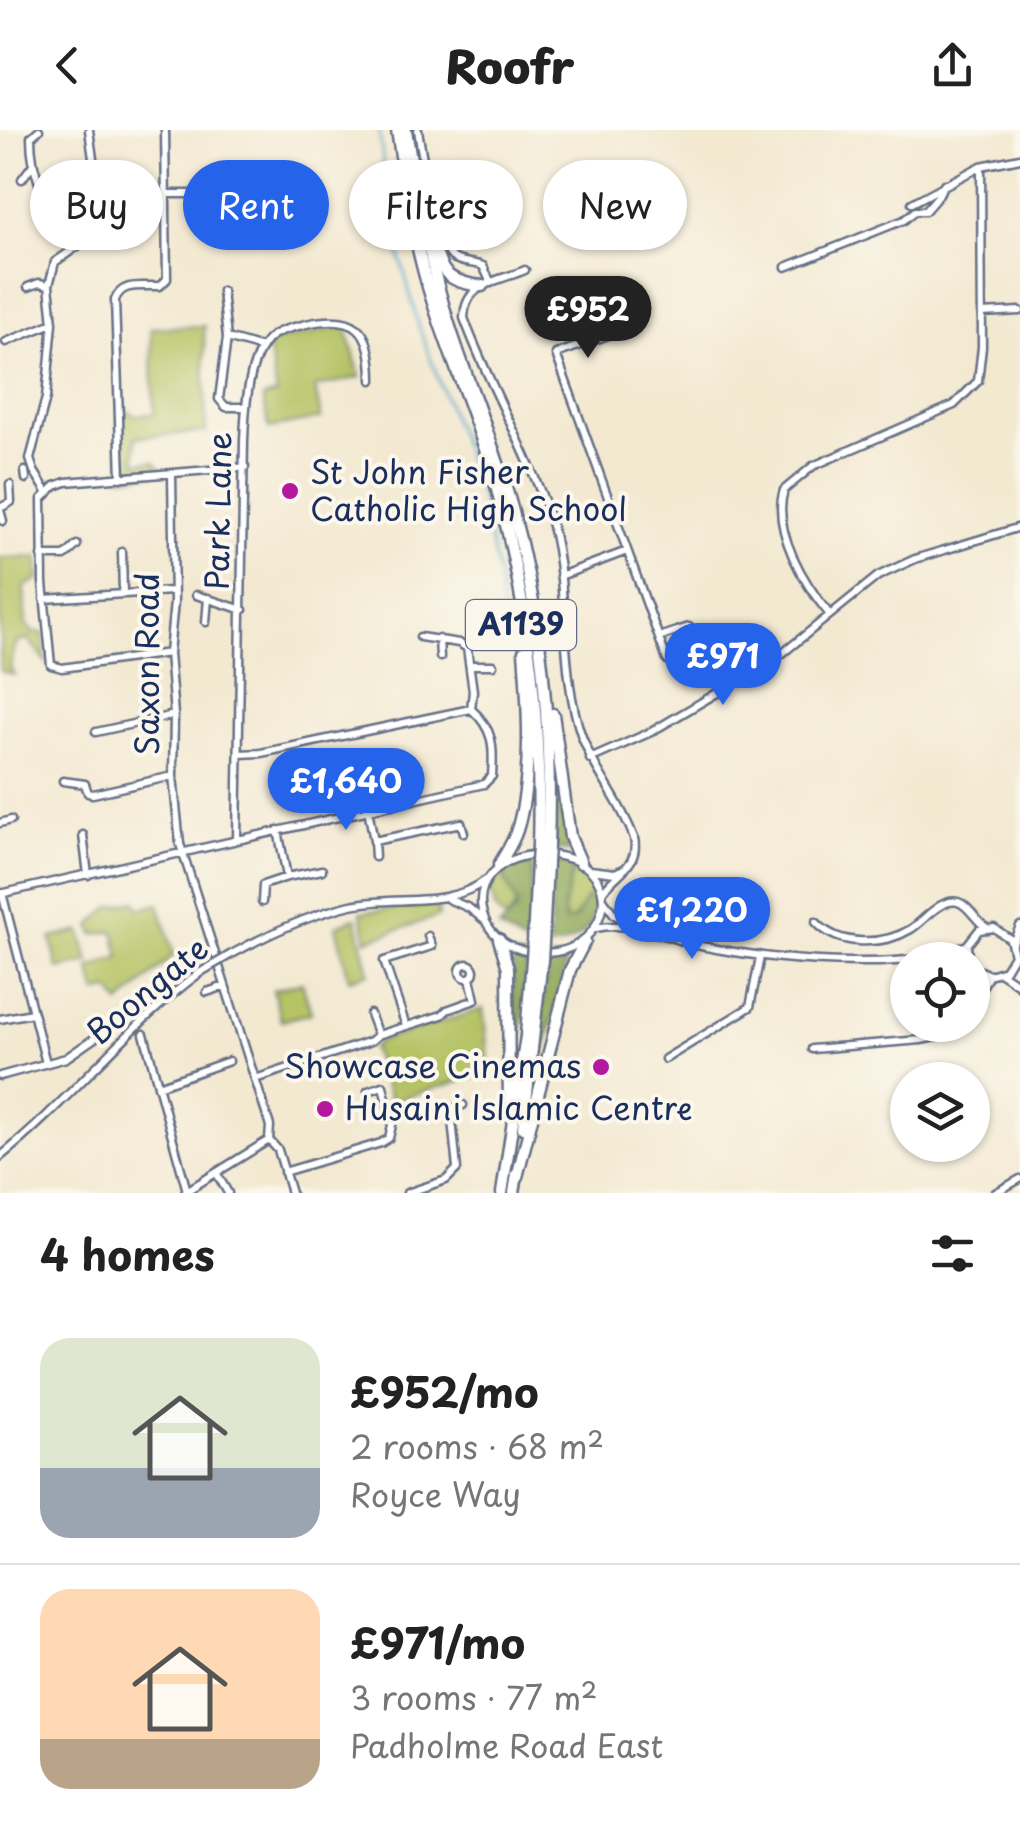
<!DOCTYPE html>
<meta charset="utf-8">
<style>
:root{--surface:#fff;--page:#f6f6f6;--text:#222;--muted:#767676;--line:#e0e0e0;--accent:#2563eb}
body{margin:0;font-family:"Playpen Sans",sans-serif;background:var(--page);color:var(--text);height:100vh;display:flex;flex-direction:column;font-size:38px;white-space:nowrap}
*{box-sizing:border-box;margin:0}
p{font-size:32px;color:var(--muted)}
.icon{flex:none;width:55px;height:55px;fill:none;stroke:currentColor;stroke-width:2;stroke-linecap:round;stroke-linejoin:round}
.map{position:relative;height:1063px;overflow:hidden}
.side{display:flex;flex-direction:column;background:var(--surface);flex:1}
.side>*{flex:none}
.hud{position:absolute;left:30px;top:30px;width:960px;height:90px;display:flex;gap:20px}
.fabs{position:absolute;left:890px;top:812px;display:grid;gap:20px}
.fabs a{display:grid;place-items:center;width:100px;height:100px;border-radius:50%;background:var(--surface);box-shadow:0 2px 8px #0004;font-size:50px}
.price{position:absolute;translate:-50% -85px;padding:0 22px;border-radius:35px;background:var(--accent);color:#fff;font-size:32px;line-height:65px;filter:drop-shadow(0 2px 5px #0008)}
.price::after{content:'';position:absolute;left:50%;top:60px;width:30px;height:22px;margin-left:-15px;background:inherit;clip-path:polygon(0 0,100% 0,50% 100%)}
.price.current{background:#222;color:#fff}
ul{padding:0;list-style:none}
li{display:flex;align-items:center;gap:30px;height:250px;padding:0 40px}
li+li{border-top:2px solid var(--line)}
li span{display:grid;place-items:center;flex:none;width:280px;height:200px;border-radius:30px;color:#555}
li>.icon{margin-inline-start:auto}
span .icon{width:120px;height:120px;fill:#fffc;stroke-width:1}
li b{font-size:42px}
h2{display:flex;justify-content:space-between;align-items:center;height:120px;padding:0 40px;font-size:42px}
.pill{padding:0 35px;border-radius:45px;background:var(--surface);box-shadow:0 2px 8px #0004;font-size:35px;line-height:90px}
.pill.current{background:var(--accent);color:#fff}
header{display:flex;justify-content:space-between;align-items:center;height:130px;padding:0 40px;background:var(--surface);font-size:45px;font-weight:800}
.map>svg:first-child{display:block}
</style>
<header><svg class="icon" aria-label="back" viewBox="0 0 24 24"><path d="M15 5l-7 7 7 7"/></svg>Roofr<svg class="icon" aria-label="share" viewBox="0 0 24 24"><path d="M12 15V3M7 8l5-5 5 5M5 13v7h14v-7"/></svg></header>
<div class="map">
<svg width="1020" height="1063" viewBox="0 0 1020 1063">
<rect width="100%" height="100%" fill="#fbf7ec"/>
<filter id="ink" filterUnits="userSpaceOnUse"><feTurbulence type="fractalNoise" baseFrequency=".01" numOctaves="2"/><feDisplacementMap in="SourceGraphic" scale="20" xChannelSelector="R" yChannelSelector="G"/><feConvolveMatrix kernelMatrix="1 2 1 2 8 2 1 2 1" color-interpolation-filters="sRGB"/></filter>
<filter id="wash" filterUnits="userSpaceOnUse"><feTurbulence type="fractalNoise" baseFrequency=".0048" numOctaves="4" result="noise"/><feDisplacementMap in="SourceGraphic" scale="40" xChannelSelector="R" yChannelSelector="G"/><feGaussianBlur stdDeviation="2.25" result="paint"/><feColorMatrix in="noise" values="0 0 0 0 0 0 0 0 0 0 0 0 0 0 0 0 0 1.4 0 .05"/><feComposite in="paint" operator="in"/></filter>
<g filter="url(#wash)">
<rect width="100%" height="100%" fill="#f3e9d1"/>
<path fill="#b6c365" stroke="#687962" stroke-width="2.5" d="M 204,196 L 206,302 L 136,307 L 136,332 L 154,331 L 164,343 L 122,347 L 119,278 L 135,285 L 154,284 L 151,198 Z
M 346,196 L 360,247 L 315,257 L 321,288 L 269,298 L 263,268 L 277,264 L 268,216 L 271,212 Z
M 38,427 L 39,449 L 24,457 L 26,494 L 33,503 L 43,503 L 46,532 L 28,509 L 16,513 L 10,538 L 14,545 L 0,541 L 0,428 Z
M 567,733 C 586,737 594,753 597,771 L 586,768 L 578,786 L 568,792 L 562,785 L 572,737 Z
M 502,743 L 517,775 L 506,791 L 494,778 L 495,772 L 489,765 L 493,753 Z
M 136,771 L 139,779 L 159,774 L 174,825 L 120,874 L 111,860 L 96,862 L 90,838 L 120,827 L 114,801 L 94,804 L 91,795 L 110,777 Z
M 437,774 L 439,786 L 367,810 L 361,782 Z
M 356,788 L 369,843 L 349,849 L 336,796 Z
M 81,801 L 89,832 L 58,839 L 51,808 Z
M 302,852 L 311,883 L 281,891 L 273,860 Z
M 483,879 L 490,942 L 391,971 L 372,918 L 379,911 Z"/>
<path fill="#90a95a" stroke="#566c5c" stroke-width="2.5" d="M 557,637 L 570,722 L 554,719 L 552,638 Z
M 533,729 L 529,817 L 499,798 L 516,781 L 517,775 L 502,743 L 519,732 Z
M 553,729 L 567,733 L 573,741 L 563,777 L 565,791 L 575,789 L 586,768 L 593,766 L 597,771 C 593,801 578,813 549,818 Z
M 513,826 L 528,829 L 517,946 L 513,945 Z
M 559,829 L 565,833 L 565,838 L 539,944 L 535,944 L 548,830 Z"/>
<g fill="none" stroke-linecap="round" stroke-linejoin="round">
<path stroke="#4ca4c9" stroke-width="2.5" d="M 379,0 L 390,88 L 418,194 L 479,360 L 499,450 L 505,508"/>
</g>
</g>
<g filter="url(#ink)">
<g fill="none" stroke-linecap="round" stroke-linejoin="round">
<g stroke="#677086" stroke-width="11">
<path id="minor" d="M 39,0 L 31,7 C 31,35 38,46 44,72
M 418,0 C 422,24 436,112 452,127 C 460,134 474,132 483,136 L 491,153
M 22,49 L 31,37
M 166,64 L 203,64
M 912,73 L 981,36 L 1020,28
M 80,98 L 87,96 L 96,50 L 89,0
M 786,137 L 904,90 L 915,81 L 925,81 L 938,66 L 944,54
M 525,140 C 497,152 465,152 464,188 C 488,254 524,313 547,379 C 570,447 559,522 577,591 C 588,635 619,666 634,708 C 640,736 615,743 602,763
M 28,157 L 39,153 L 49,155
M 222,161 L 227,208 L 219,269 L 226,277 L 245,277
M 982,183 L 1020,181
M 608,205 L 556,224 L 667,530
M 227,208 L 262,218
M 6,212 L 53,193
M 25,341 L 26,349
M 172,344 L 174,472 L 169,523 L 174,585 L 173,646 L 180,714 L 270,996 L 269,1010 L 278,1020 L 291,1063
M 121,348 L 115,170 C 122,151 142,157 160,156 L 167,149 L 165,0
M 47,362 L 34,341 L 30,329 L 46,268 L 53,193 L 49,155 L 55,132 L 78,116
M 0,378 L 11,372 L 10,355
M 0,380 L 3,391
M 122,422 L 123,464
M 42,426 L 65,426 L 77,415
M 560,446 L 627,421
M 196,465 L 243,480
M 44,469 L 172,461
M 830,485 C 805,455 771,400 784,360 L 813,336 L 954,275 L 978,251 L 982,217 L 981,36
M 206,492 L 208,468
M 420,507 L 459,513 L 467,518 L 473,561 L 471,579
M 659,507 L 689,497
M 439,509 L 440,527
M 169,523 L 62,538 L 51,535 L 43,453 L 42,369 L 55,356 L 66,352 L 245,337
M 470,535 L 493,535
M 96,602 L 174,585
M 239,624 L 261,623 L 471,579
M 590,629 L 651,602 L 778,527 L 878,446 L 915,429 L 1020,397
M 63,651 L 85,654 L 88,663 L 93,664 L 173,646
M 368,679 L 374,711 L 461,693 L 464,703
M 0,693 L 11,690
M 83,705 L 88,745
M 237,709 L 244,311 C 245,283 247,236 265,213 C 274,200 292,198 306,194 C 356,183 372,198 372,250
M 374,711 L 375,727
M 540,724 C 553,725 567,726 578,732 C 624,756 600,816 556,822 C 473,834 447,731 540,724 Z
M 590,740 L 615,743 L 626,738
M 287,747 L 322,740
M 2,763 L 46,933
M 0,764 L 484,654 L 492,646 C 494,617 494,599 471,579
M 448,769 L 469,778 L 484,790
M 603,769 L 614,784 L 629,795
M 262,772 L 263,755 L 287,747 L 278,700
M 816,792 C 838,817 883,816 911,799 C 924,791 940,768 958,772 C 969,775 976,792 987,798
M 596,798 C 630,790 667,808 701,816 C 765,829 908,845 967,815
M 1013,813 L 1020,796
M 230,825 C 268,804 308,785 351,775 C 396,765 448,779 486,750
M 968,830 L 967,815 L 979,800 L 994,798 L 1010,809 L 1014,825 L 1005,840 L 989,845 L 972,837
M460 841a7 7 0 1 1 14 0a7 7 0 1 1-14 0Z
M 1001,843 L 1020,856
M 207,862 L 225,856
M 972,875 L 989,845
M 370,884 L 378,905
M 0,889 L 32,883
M 406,896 L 384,831 L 432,816 L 428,806
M 144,904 L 187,1061
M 812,919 L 921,910 L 935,907 L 955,895
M 665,929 L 750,877 L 760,827
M 0,946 L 66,928 L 112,896
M 255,949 L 371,911 L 378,905 L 442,885 L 447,880 L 475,870 L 470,848
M 158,956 L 229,931
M 434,985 L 463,975
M 0,1027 C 71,970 127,896 201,842
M 284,1042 L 381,1013 L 389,1008 L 392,995 L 383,956 L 368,961
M 217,1044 L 228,1063
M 185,1062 L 269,1010
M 407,1063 L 446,1050 L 457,1039 L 451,980
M 995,1063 L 1020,1049"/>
</g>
<g stroke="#677086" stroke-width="15">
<path id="highway" d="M 397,0 C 405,53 413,106 428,157 C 447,221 475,282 493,345 C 528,468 542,589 538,716
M 406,0 C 417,66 429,130 449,194 C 469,257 496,318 513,382 C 543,491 552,604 548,716
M 431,103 C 441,141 442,151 482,156
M 553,584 L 570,707 L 581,733
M 499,735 C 505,724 513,713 517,700 C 533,649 528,575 524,521
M 499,809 L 508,838 L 509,984
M 533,813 L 537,732
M 543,813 L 547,733
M 523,998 L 542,830
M 516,1051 L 570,840 L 585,811
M 502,1063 L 526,906 L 532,829
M 514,1063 L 517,1044"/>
</g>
<use href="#minor" stroke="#fff" stroke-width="6"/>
<use href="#highway" stroke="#fff" stroke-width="10"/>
<g stroke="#677086" stroke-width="11" stroke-linecap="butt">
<path id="minor-bridge" d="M 201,842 L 230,825"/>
</g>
<g stroke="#677086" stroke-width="15" stroke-linecap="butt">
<path id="highway-bridge" d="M 537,732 L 538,716
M 547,733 L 548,716
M 532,829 L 533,813
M 542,830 L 543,813"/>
</g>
<use href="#minor-bridge" stroke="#fff" stroke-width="6"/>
<use href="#highway-bridge" stroke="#fff" stroke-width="10"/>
</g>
</g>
<g fill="#b5179e" stroke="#fbf7ec" stroke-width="4">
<circle cx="290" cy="361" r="10"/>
<circle cx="601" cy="937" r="10"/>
<circle cx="325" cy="979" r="10"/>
</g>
<g text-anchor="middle" stroke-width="8" stroke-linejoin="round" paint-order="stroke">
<rect fill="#fbf7ec" stroke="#5e6b89" stroke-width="2.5" x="466" y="470" width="110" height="50" rx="8"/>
<g font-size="30" font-weight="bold" fill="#1b2f5e">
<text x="521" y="505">A1139</text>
</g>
<g font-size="32" fill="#1b2f5e" stroke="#fbf7ec" text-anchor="start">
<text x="310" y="354">St John Fisher<tspan x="310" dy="37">Catholic High School</tspan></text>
<text x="581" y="948" text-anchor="end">Showcase Cinemas</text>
<text x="345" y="990">Husaini Islamic Centre</text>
</g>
<g font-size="32" fill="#1b2f5e" stroke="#fbf7ec">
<text transform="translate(219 381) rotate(-89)" y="11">Park Lane</text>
<text transform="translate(148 534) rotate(-90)" y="11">Saxon Road</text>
<text transform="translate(148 861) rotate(-40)" y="11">Boongate</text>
</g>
</g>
</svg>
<div class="fabs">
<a><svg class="icon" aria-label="locate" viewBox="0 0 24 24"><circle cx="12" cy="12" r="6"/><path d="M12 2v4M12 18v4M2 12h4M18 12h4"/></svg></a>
<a><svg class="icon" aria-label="layers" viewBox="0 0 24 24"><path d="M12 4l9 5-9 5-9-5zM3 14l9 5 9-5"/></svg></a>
</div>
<b class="price current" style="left:588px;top:231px">£952</b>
<b class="price" style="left:723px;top:578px">£971</b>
<b class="price" style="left:346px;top:703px">£1,640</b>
<b class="price" style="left:692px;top:832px">£1,220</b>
<div class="hud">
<a class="pill">Buy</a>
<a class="pill current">Rent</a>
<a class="pill">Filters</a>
<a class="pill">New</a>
</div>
</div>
<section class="side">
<h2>4 homes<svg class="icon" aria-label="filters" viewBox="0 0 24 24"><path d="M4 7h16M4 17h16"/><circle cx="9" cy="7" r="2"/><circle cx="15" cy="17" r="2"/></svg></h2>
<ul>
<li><span style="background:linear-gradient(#dfe7d0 65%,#9aa5b1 0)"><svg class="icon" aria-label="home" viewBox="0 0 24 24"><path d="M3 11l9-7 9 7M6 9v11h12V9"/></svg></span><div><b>£952/mo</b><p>2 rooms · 68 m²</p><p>Royce Way</p></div></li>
<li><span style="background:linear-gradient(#ffd9b3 75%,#b9a48a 0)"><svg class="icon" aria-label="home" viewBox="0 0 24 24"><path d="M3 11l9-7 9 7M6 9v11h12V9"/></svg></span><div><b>£971/mo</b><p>3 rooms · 77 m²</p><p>Padholme Road East</p></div></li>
</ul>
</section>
